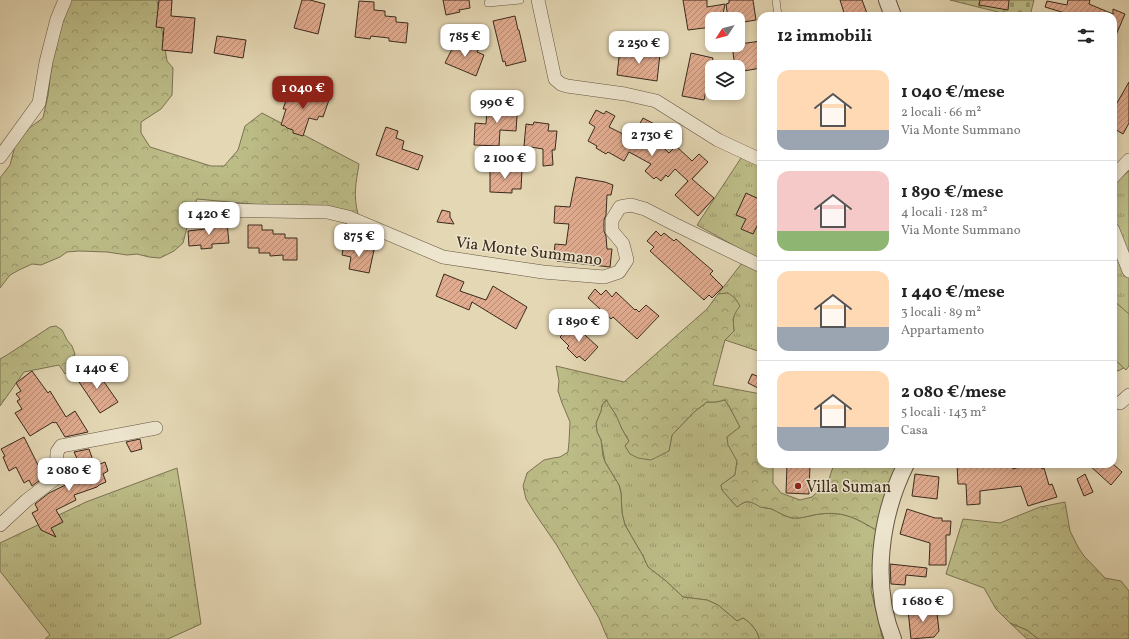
<!DOCTYPE html>
<html lang="it">
<meta charset="utf-8">
<style>
:root{--surface:#fff;--page:#f2f2f2;--text:#222;--muted:#767676;--line:#e0e0e0;--accent:#8f2418}
body{margin:0;font-family:Vollkorn,serif;background:var(--page);color:var(--text);height:100vh;display:flex;flex-direction:column;font-size:15px;white-space:nowrap}
*{box-sizing:border-box;margin:0}
p{font-size:13px;color:var(--muted)}
.icon{flex:none;width:22px;height:22px;fill:none;stroke:currentColor;stroke-width:2;stroke-linecap:round;stroke-linejoin:round}
.map{position:relative;flex:1;overflow:hidden}
.details{position:absolute;left:757px;top:12px;width:360px;height:456px;display:flex;flex-direction:column;background:var(--surface);border-radius:12px;box-shadow:0 2px 6px #0003}
.details>*{flex:none}
.needle{width:26px;rotate:234deg}
.fabs{position:absolute;left:705px;top:12px;display:grid;gap:8px}
.fabs a{display:grid;place-items:center;width:40px;height:40px;border-radius:8px;background:var(--surface);box-shadow:0 2px 6px #0003;font-size:20px}
.price{position:absolute;translate:-50% -34px;padding:0 9px;border-radius:8px;background:#fff;color:#222;font-size:13px;line-height:26px;filter:drop-shadow(0 1px 2px #0008)}
.price::after{content:'';position:absolute;left:50%;top:24px;width:12px;height:9px;margin-left:-6px;background:inherit;clip-path:polygon(0 0,100% 0,50% 100%)}
.price.active{background:var(--accent);color:#fff}
ul{padding:0;list-style:none}
li{display:flex;align-items:center;gap:12px;height:100px;padding:0 20px}
li+li{border-top:1px solid var(--line)}
li span{display:grid;place-items:center;flex:none;width:112px;height:80px;border-radius:12px;color:#555}
li>.icon{margin-inline-start:auto}
span .icon{width:48px;height:48px;fill:#fffc;stroke-width:1}
li b{font-size:17px}
h2{display:flex;justify-content:space-between;align-items:center;height:48px;padding:0 20px;font-size:17px}
.map>svg:first-child{display:block}
</style>
<div class="map">
<svg width="1129" height="639" viewBox="0 0 1129 639">
<defs>
<pattern id="grass-tufts" width="24" height="20" patternUnits="userSpaceOnUse"><rect width="24" height="20" fill="#bcbc87"/><path d="M3 7l-1-3M5 7V3M7 7l1-3M15 17l-1-3M17 17v-4M19 17l1-3" fill="none" stroke="#9a996e"/></pattern>
<pattern id="forest-crowns" width="20" height="18" patternUnits="userSpaceOnUse"><rect width="20" height="18" fill="#bcbc87"/><path d="M2 6a3 3 0 1 1 6 0M12 15a3 3 0 1 1 6 0" fill="none" stroke="#9a996e"/></pattern>
<pattern id="cemetery-stones" width="16" height="16" patternUnits="userSpaceOnUse"><rect width="16" height="16" fill="#bcbc87"/><path d="M2 7V4a2 2 0 0 1 4 0v3zM10 15v-3a2 2 0 0 1 4 0v3z" fill="#9a996e"/></pattern>
<pattern id="building-hatch" width="6" height="6" patternUnits="userSpaceOnUse"><rect width="6" height="6" fill="#e1ab8f"/><path d="M-1 1l2-2M0 6l6-6M5 7l2-2" fill="none" stroke="#b78b74"/></pattern>
</defs>
<rect width="100%" height="100%" fill="#e4d7b4"/>
<filter id="stains"><feTurbulence type="fractalNoise" baseFrequency=".005" numOctaves="4"/><feColorMatrix values="0 0 0 0 .2 0 0 0 0 .09 0 0 0 0 .02 0 0 0 .5 -.17"/></filter>
<radialGradient id="worn" r=".72"><stop offset=".6" stop-color="#630" stop-opacity="0"/><stop offset="1" stop-color="#630" stop-opacity=".3"/></radialGradient>
<path fill="url(#grass-tufts)" stroke="#7b7352" d="M 745,152 L 761,160 L 761,352 L 725,340 L 734,331 L 733,318 L 735,313 L 728,293 L 718,294 L 749,254 L 697,225 Z
M 1129,171 L 1129,365 L 1118,371 L 1113,368 L 1113,254 L 1125,243 L 1113,223 L 1113,184 Z
M 607,400 L 619,420 L 622,429 L 629,441 L 625,446 L 669,451 L 672,435 L 694,412 L 707,402 L 716,402 L 725,400 L 729,406 L 740,427 L 727,437 L 729,445 L 737,461 L 735,475 L 721,485 L 722,490 L 737,507 C 739,505 743,503 745,502 C 751,501 755,504 760,506 C 763,508 768,508 772,509 C 778,512 784,516 792,518 C 802,519 810,515 820,514 C 845,511 857,519 878,531 L 876,538 L 871,590 L 882,636 L 883,639 L 759,639 C 758,631 750,622 743,618 L 737,621 L 718,605 L 707,600 L 683,597 L 666,581 L 648,567 L 643,556 L 625,525 L 622,513 L 621,492 L 619,485 L 605,462 L 601,440 L 597,432 L 596,423 L 601,411 L 602,405 Z
M 177,468 L 186,522 L 201,624 L 168,639 L 45,639 L 50,635 L 0,571 L 0,543 L 86,502 Z
M 1010,623 L 1027,630 L 1037,638 L 1039,639 L 1027,639 Z"/>
<path fill="url(#forest-crowns)" stroke="#7b7352" d="M 69,0 L 157,0 L 167,61 L 173,68 L 172,95 L 161,109 L 141,122 L 141,133 L 150,147 L 211,166 L 224,166 L 238,150 L 245,126 L 262,113 L 359,164 C 356,184 353,194 358,214 L 197,199 L 189,220 L 183,243 L 174,251 L 160,258 L 149,257 L 137,254 L 127,255 L 107,252 L 79,251 L 67,252 L 60,257 L 41,265 L 32,264 L 19,270 L 10,275 L 0,288 L 0,178 L 10,165 L 15,146 L 29,128 L 43,118 L 48,95 L 51,71 L 51,56 Z
M 728,293 L 735,298 L 740,306 C 732,316 733,320 734,331 L 725,340 L 713,385 L 761,394 L 761,464 L 773,464 L 773,483 L 781,493 L 800,500 L 812,497 L 828,482 L 834,464 L 900,464 L 878,531 C 857,519 845,511 820,514 C 810,515 802,519 792,518 C 784,516 778,512 772,509 C 768,508 764,508 760,507 C 755,504 751,501 745,502 C 743,503 739,505 737,507 L 722,490 L 721,485 L 735,475 L 737,461 L 728,445 L 727,437 L 740,427 L 729,406 L 725,400 L 716,402 L 707,402 L 694,412 L 672,435 L 669,451 L 651,460 L 638,458 L 630,454 L 625,446 L 629,441 L 622,429 L 616,415 L 606,400 L 602,405 L 601,411 L 596,423 L 597,432 L 601,440 L 603,456 L 605,462 L 619,485 L 621,493 L 622,513 L 625,525 L 643,556 L 648,567 L 666,581 L 683,597 L 707,600 L 718,605 L 737,621 L 743,618 C 750,622 758,631 759,639 L 608,639 L 606,635 L 599,618 L 556,544 L 536,515 L 526,499 L 523,486 L 527,473 L 536,466 L 544,460 L 553,458 L 560,457 L 568,452 L 569,442 L 570,422 L 562,403 L 558,391 L 559,381 L 556,366 L 624,382 L 707,309 L 718,294 Z
M 56,326 L 62,330 L 67,340 L 72,346 L 75,354 L 70,370 L 65,374 L 59,365 L 24,372 L 0,406 L 0,359 L 7,355 L 50,327 Z
M 1065,502 L 1070,531 L 1078,547 L 1084,556 L 1105,578 L 1121,581 L 1129,591 L 1129,639 L 1039,639 L 1037,638 L 1027,630 L 1010,623 L 996,609 L 984,588 L 946,574 L 963,519 L 1000,523 L 1040,507 Z"/>
<path fill="url(#cemetery-stones)" stroke="#7b7352" d="M 950,0 L 1034,0 L 1030,16 L 1014,16 Z"/>
<path fill="#bcbc87" stroke="#7b7352" d="M 1113,300 L 1129,314 L 1129,366 L 1126,370 L 1113,358 Z"/>
<path fill="url(#building-hatch)" stroke="#3a2a1c" d="M 159,0 L 172,0 L 171,16 L 195,18 L 192,53 L 162,50 L 164,28 L 156,27 Z
M 302,0 L 310,0 L 325,4 L 318,34 L 294,28 Z
M 443,0 L 469,0 L 470,8 L 459,10 L 460,12 L 446,15 Z
M 683,0 L 707,0 L 707,7 L 725,4 L 722,19 L 712,19 L 712,27 L 688,30 Z
M 729,0 L 753,0 L 756,20 L 738,23 L 738,19 L 728,19 L 726,4 L 729,3 Z
M 840,0 L 862,0 L 868,16 L 845,16 Z
M 980,0 L 1009,0 L 1008,10 L 979,5 Z
M 1068,0 L 1090,0 L 1089,4 L 1113,14 L 1113,9 L 1125,14 L 1113,42 L 1113,16 L 1075,16 L 1045,7 L 1047,1 L 1067,5 Z
M 359,1 L 374,2 L 374,10 L 385,11 L 385,16 L 396,17 L 396,22 L 408,23 L 406,43 L 389,41 L 389,38 L 371,36 L 370,39 L 355,37 Z
M 515,16 L 518,30 L 519,30 L 526,61 L 506,66 L 505,61 L 503,62 L 493,21 Z
M 217,36 L 246,40 L 243,58 L 214,53 Z
M 456,41 L 478,50 L 477,52 L 484,55 L 476,76 L 445,63 Z
M 761,41 L 761,68 L 738,72 L 738,67 L 735,67 L 732,45 Z
M 620,49 L 660,54 L 657,81 L 617,75 Z
M 691,53 L 713,58 L 704,100 L 682,96 Z
M 1129,82 L 1129,123 L 1123,134 L 1113,128 L 1113,110 Z
M 295,90 L 310,95 L 312,91 L 330,97 L 323,117 L 319,116 L 317,120 L 309,118 L 303,136 L 293,133 L 293,130 L 287,128 L 285,126 L 281,125 L 286,109 L 283,109 L 288,95 L 293,96 Z
M 500,101 L 518,102 L 516,131 L 500,130 L 499,146 L 474,145 L 475,123 L 486,124 L 487,109 L 500,109 Z
M 596,110 L 604,114 L 606,111 L 615,116 L 609,127 L 625,135 L 626,133 L 629,135 L 635,126 L 638,127 L 643,118 L 660,127 L 653,138 L 669,153 L 676,146 L 692,161 L 699,154 L 708,162 L 692,179 L 714,198 L 698,216 L 675,195 L 688,181 L 675,169 L 668,177 L 666,175 L 661,181 L 656,177 L 654,179 L 645,171 L 651,164 L 629,152 L 624,161 L 608,152 L 606,154 L 596,148 L 597,146 L 588,141 L 595,127 L 589,123 Z
M 534,122 L 549,124 L 548,131 L 557,131 L 555,150 L 552,150 L 553,165 L 543,166 L 543,149 L 524,146 L 526,124 L 533,125 Z
M 386,127 L 398,131 L 396,138 L 404,141 L 402,149 L 423,156 L 418,170 L 376,155 Z
M 498,168 L 522,170 L 521,189 L 512,189 L 512,193 L 490,192 L 490,170 L 498,171 Z
M 576,177 L 605,182 L 613,185 L 611,195 L 607,195 L 606,215 L 604,220 L 604,231 L 606,236 L 607,249 L 612,249 L 610,267 L 557,261 L 557,255 L 554,255 L 555,244 L 566,245 L 569,224 L 554,223 L 555,206 L 570,207 Z
M 746,193 L 761,200 L 761,218 L 753,234 L 741,229 L 746,219 L 736,215 Z
M 442,210 L 450,212 L 450,217 L 454,224 L 437,222 Z
M 227,223 L 229,243 L 212,244 L 212,248 L 201,249 L 201,245 L 189,246 L 188,231 L 205,229 L 204,225 Z
M 248,225 L 262,225 L 262,230 L 273,230 L 273,234 L 285,234 L 285,238 L 297,238 L 297,260 L 283,260 L 283,255 L 270,256 L 270,253 L 259,253 L 259,248 L 248,248 Z
M 656,231 L 661,236 L 664,233 L 674,241 L 676,239 L 713,271 L 710,274 L 723,287 L 712,298 L 709,295 L 704,300 L 650,251 L 654,247 L 647,241 Z
M 344,244 L 374,250 L 369,273 L 349,269 L 351,257 L 342,255 Z
M 444,274 L 464,282 L 460,291 L 486,300 L 493,286 L 527,307 L 516,329 L 472,302 L 469,310 L 436,296 Z
M 595,289 L 601,295 L 606,290 L 612,297 L 616,292 L 635,310 L 636,309 L 639,312 L 646,305 L 659,316 L 637,339 L 613,317 L 611,319 L 588,298 Z
M 573,324 L 598,347 L 585,361 L 579,356 L 577,358 L 567,348 L 569,346 L 560,337 Z
M 93,366 L 118,402 L 100,413 L 77,379 Z
M 32,371 L 48,393 L 50,391 L 66,417 L 75,411 L 88,432 L 65,437 L 56,422 L 54,423 L 53,422 L 30,436 L 15,413 L 22,409 L 17,401 L 20,399 L 16,394 L 21,391 L 16,383 Z
M 752,374 L 759,377 L 758,388 L 748,383 Z
M 24,437 L 44,477 L 32,486 L 29,480 L 24,483 L 16,467 L 9,471 L 3,457 L 5,456 L 1,449 Z
M 140,439 L 142,449 L 131,452 L 126,442 Z
M 89,449 L 95,466 L 105,462 L 108,471 L 103,474 L 106,482 L 99,485 L 97,487 L 74,495 L 76,500 L 56,510 L 63,522 L 51,528 L 56,537 L 41,530 L 32,513 L 38,510 L 35,504 L 49,493 L 80,478 L 75,465 L 79,463 L 74,452 Z
M 787,464 L 810,464 L 809,494 L 786,493 Z
M 957,464 L 979,464 L 979,466 L 993,464 L 1012,464 L 1013,469 L 1030,464 L 1040,464 L 1042,469 L 1044,468 L 1049,485 L 1052,484 L 1057,497 L 1028,506 L 1021,486 L 980,491 L 980,504 L 967,505 L 966,484 L 958,484 Z
M 1088,464 L 1113,464 L 1122,472 L 1111,485 Z
M 915,474 L 939,477 L 937,499 L 912,496 Z
M 1085,474 L 1093,492 L 1084,496 L 1077,479 Z
M 907,509 L 935,518 L 942,518 L 942,521 L 951,521 L 950,535 L 946,535 L 946,565 L 929,565 L 930,543 L 900,534 Z
M 890,564 L 927,568 L 926,577 L 906,575 L 905,585 L 891,584 Z
M 932,608 L 937,613 L 939,631 L 934,637 L 911,639 L 908,610 Z"/>
<g fill="none" stroke-linecap="round" stroke-linejoin="round">
<g stroke="#645542" stroke-width="8">
<path id="service" d="M 776,0 L 778,16
M 488,3 L 520,0"/>
</g>
<g stroke="#645542" stroke-width="14">
<path id="minor" d="M 538,0 L 555,79 L 561,84 L 567,86 L 625,94 L 656,101 L 718,140 L 761,160
M 0,157 L 39,103 L 46,62 L 57,19 L 65,0
M 1113,177 L 1129,160
M 214,210 L 327,212 L 348,217 L 443,257 L 543,272 L 604,277 L 619,272 L 627,260 L 623,244 L 612,231 L 612,220 L 620,207 L 631,205 L 645,209 L 674,224 L 761,266
M 1113,230 L 1129,271
M 1120,403 L 1129,395
M 0,525 L 27,500 L 56,478 L 57,452 L 61,446 L 156,428"/>
</g>
<g stroke="#645542" stroke-width="18">
<path id="tertiary" d="M 887,0 L 893,16
M 893,639 C 871,584 880,516 906,464"/>
</g>
<use href="#service" stroke="#ede5ce" stroke-width="7"/>
<use href="#minor" stroke="#ede5ce" stroke-width="13"/>
<use href="#tertiary" stroke="#ede5ce" stroke-width="16"/>
</g>
<circle fill="#8f2418" stroke="#ede5ce" stroke-width="1.5" cx="798" cy="486" r="4"/>
<g text-anchor="middle" stroke-width="3" stroke-linejoin="round" paint-order="stroke">
<g font-size="16" fill="#3a2a1c" stroke="#ede5ce">
<text transform="translate(529 250) rotate(7)" y="6">Via Monte Summano</text>
</g>
<g font-size="16" fill="#3a2a1c" stroke="#ede5ce" text-anchor="start">
<text x="806" y="492">Villa Suman</text>
</g>
</g>
<rect width="100%" height="100%" filter="url(#stains)"/>
<rect width="100%" height="100%" fill="url(#worn)"/>
</svg>
<div class="fabs">
<a><svg class="needle" viewBox="-14 -14 28 28"><path d="M0-13l5 13h-10z" fill="#e53935"/><path d="M0 13l5-13h-10z" fill="#767676"/></svg></a>
<a><svg class="icon" aria-label="layers" viewBox="0 0 24 24"><path d="M12 4l9 5-9 5-9-5zM3 14l9 5 9-5"/></svg></a>
</div>
<b class="price" style="left:465px;top:58px">785 €</b>
<b class="price" style="left:639px;top:65px">2 250 €</b>
<b class="price active" style="left:303px;top:110px">1 040 €</b>
<b class="price" style="left:497px;top:124px">990 €</b>
<b class="price" style="left:652px;top:157px">2 730 €</b>
<b class="price" style="left:505px;top:180px">2 100 €</b>
<b class="price" style="left:209px;top:236px">1 420 €</b>
<b class="price" style="left:359px;top:258px">875 €</b>
<b class="price" style="left:579px;top:343px">1 890 €</b>
<b class="price" style="left:97px;top:390px">1 440 €</b>
<b class="price" style="left:69px;top:492px">2 080 €</b>
<b class="price" style="left:923px;top:623px">1 680 €</b>
<section class="details">
<h2>12 immobili<svg class="icon" aria-label="filters" viewBox="0 0 24 24"><path d="M4 7h16M4 17h16"/><circle cx="9" cy="7" r="2"/><circle cx="15" cy="17" r="2"/></svg></h2>
<ul>
<li><span style="background:linear-gradient(#ffd9b3 75%,#9aa5b1 0)"><svg class="icon" aria-label="home" viewBox="0 0 24 24"><path d="M3 11l9-7 9 7M6 9v11h12V9"/></svg></span><div><b>1 040 €/mese</b><p>2 locali · 66 m²</p><p>Via Monte Summano</p></div></li>
<li><span style="background:linear-gradient(#f6c9c9 75%,#8fb573 0)"><svg class="icon" aria-label="home" viewBox="0 0 24 24"><path d="M3 11l9-7 9 7M6 9v11h12V9"/></svg></span><div><b>1 890 €/mese</b><p>4 locali · 128 m²</p><p>Via Monte Summano</p></div></li>
<li><span style="background:linear-gradient(#ffd9b3 70%,#9aa5b1 0)"><svg class="icon" aria-label="home" viewBox="0 0 24 24"><path d="M3 11l9-7 9 7M6 9v11h12V9"/></svg></span><div><b>1 440 €/mese</b><p>3 locali · 89 m²</p><p>Appartamento</p></div></li>
<li><span style="background:linear-gradient(#ffd9b3 70%,#9aa5b1 0)"><svg class="icon" aria-label="home" viewBox="0 0 24 24"><path d="M3 11l9-7 9 7M6 9v11h12V9"/></svg></span><div><b>2 080 €/mese</b><p>5 locali · 143 m²</p><p>Casa</p></div></li>
</ul>
</section>
</div>
